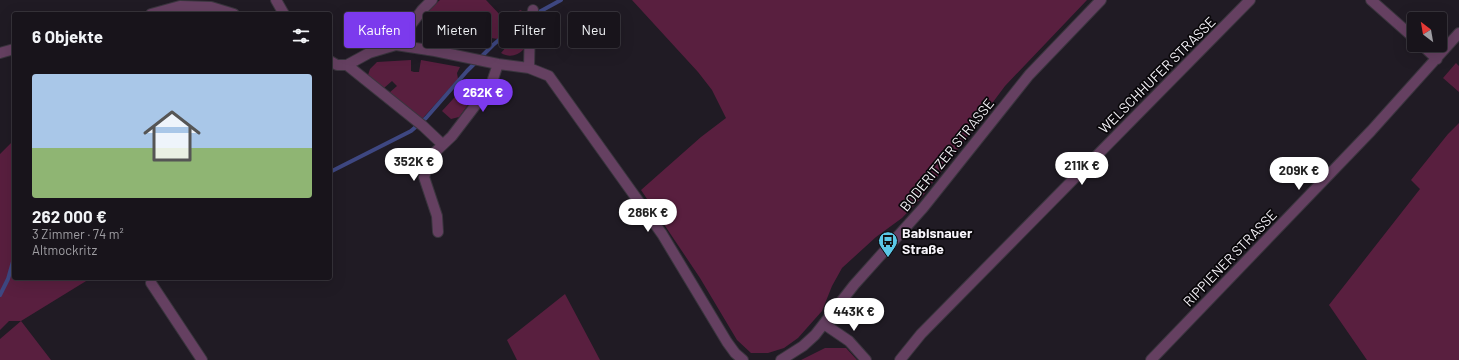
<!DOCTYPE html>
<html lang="de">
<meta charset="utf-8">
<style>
:root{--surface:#18141b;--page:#252128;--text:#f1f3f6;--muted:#9f9ea3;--line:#36333a;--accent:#7c3aed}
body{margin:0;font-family:Barlow,sans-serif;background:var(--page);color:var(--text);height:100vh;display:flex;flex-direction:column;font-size:15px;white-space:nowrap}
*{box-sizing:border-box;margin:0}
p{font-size:13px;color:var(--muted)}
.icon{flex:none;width:22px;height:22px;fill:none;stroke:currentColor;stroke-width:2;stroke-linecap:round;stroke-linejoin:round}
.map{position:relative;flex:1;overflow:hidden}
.side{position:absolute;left:12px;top:12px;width:320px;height:268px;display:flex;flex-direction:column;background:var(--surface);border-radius:4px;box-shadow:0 4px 16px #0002,0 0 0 1px var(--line)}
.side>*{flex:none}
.guide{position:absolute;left:344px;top:12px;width:380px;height:36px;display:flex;gap:8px}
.needle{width:26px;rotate:329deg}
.fabs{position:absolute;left:1407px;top:12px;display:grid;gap:8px}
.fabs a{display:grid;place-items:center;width:40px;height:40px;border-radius:4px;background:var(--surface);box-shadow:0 4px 16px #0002,0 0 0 1px var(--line);font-size:20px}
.price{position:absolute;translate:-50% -34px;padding:0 9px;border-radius:14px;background:#fff;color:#222;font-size:13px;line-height:26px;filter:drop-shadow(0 1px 2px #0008)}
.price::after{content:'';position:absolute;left:50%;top:24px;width:12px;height:9px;margin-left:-6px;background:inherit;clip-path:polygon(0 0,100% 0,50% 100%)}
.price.current{background:var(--accent);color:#fff}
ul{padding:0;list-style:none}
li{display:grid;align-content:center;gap:8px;height:212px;padding:0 20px}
li span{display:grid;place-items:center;height:124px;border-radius:4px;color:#555}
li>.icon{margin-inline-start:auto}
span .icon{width:72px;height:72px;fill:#fffc;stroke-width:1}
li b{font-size:17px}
h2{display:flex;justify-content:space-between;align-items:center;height:48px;padding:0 20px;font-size:17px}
.chip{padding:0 14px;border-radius:4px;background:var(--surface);box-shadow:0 4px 16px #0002,0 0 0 1px var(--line);font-size:14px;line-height:36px}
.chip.current{background:var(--accent);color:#fff}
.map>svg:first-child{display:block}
</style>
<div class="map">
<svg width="1459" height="360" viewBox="0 0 1459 360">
<rect width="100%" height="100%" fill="#201b24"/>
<path fill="#591f3f" d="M 440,0 L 486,0 L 502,17 L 521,10 L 525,16 L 498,39 L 491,38 L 479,48 L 429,37 C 417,19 426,12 440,0 Z
M 632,0 L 1087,0 L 1005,86 L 922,197 L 902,218 L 876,237 L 842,268 L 832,286 L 822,311 L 798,338 L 784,348 L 768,353 L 751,353 L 737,340 L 700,278 L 641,190 L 701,137 L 726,118 L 712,90 L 698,72 Z
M 524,29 L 524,49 C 517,56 510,58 501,53 L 519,32 Z
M 411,60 L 411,71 L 414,72 L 419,72 L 421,60 L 460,67 L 457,73 L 458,79 L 422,119 L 389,93 L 397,86 L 392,81 L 384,88 L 368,75 L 370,69 L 377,62 Z
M 1456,63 L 1459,66 L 1459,92 L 1443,78 Z
M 465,86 L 475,95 L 459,117 L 451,119 L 442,111 Z
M 1459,123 L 1459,360 L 1367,360 L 1329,305 L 1420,189 L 1411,180 L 1448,134 Z
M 14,140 L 14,278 L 91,278 L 21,321 L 51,360 L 0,360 L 0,339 L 21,321 L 9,321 L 0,330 L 0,154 Z
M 565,294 L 600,360 L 517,360 L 507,340 Z
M 825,348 L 846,348 L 857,360 L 801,360 Z"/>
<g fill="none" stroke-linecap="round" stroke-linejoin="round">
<path stroke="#3e4781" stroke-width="4" d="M 330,172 L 411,131 L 426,118 L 467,71 L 493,45 L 519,23 L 561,0
M 0,295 L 8,279 L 14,258"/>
<g stroke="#3a353e" stroke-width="12">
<path id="street" d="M 276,0 L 284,14
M 1371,0 L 1414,38
M 151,14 L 180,6 L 211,7 L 234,14
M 396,45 L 422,10 L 432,0
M 1422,45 L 1437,59
M 0,53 L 14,49
M 330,61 L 337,65 L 347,65 L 369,53 L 396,45 L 435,51 L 498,64 L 529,68 L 549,76 L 662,234 L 727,342 L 735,353 L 743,360
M 347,65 L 423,126 L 442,144
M 529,68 L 530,24 L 533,10
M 438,232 L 437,216 L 424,177 L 432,155 L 452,136 L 491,85 L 498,64
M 151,283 L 202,360
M 824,324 L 849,341 L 866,360
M 781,360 L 803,346 L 815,335 L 854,285 L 923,208 L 1029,75 L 1101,0
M 900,360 L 921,334 L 1250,0
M 1151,360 L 1371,131 L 1459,33"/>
</g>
<use href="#street" stroke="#654061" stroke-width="10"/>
</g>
<defs>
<g id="bus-pin" transform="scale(1)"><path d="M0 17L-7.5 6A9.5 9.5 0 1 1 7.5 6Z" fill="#5bc8e7" stroke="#09070a"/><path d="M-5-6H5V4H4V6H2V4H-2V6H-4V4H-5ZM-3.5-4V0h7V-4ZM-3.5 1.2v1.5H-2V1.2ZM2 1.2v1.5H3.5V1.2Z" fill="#111"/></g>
</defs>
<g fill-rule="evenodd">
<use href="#bus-pin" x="888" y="241"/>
</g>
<g text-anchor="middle" stroke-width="3.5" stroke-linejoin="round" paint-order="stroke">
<g font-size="14" fill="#f6f3f9" stroke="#09070a">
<text transform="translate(1157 75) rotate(-45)" y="5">WELSCHHUFER STRASSE</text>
<text transform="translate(947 155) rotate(-51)" y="5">BODERITZER STRASSE</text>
<text transform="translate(1230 258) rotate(-46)" y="5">RIPPIENER STRASSE</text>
</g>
<g font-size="14" font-weight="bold" fill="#f6f3f9" stroke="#09070a" text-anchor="start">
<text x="902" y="238">Babisnauer<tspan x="902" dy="16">Straße</tspan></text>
</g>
</g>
</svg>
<div class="fabs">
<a><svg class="needle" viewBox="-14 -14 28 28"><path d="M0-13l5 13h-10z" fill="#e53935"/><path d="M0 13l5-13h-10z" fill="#9f9ea3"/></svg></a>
</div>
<b class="price current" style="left:483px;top:113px">262K €</b>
<b class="price" style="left:414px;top:182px">352K €</b>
<b class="price" style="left:1082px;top:186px">211K €</b>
<b class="price" style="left:1299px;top:191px">209K €</b>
<b class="price" style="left:648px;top:233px">286K €</b>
<b class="price" style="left:854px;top:332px">443K €</b>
<div class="guide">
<a class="chip current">Kaufen</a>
<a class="chip">Mieten</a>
<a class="chip">Filter</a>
<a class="chip">Neu</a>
</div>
<section class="side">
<h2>6 Objekte<svg class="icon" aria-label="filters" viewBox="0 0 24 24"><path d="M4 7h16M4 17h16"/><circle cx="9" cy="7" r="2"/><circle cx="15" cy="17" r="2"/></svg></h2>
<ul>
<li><span style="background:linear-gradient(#a9c7e8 60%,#8fb573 0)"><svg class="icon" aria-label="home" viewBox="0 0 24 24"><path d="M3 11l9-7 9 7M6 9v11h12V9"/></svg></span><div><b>262 000 €</b><p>3 Zimmer · 74 m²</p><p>Altmockritz</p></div></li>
</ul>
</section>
</div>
